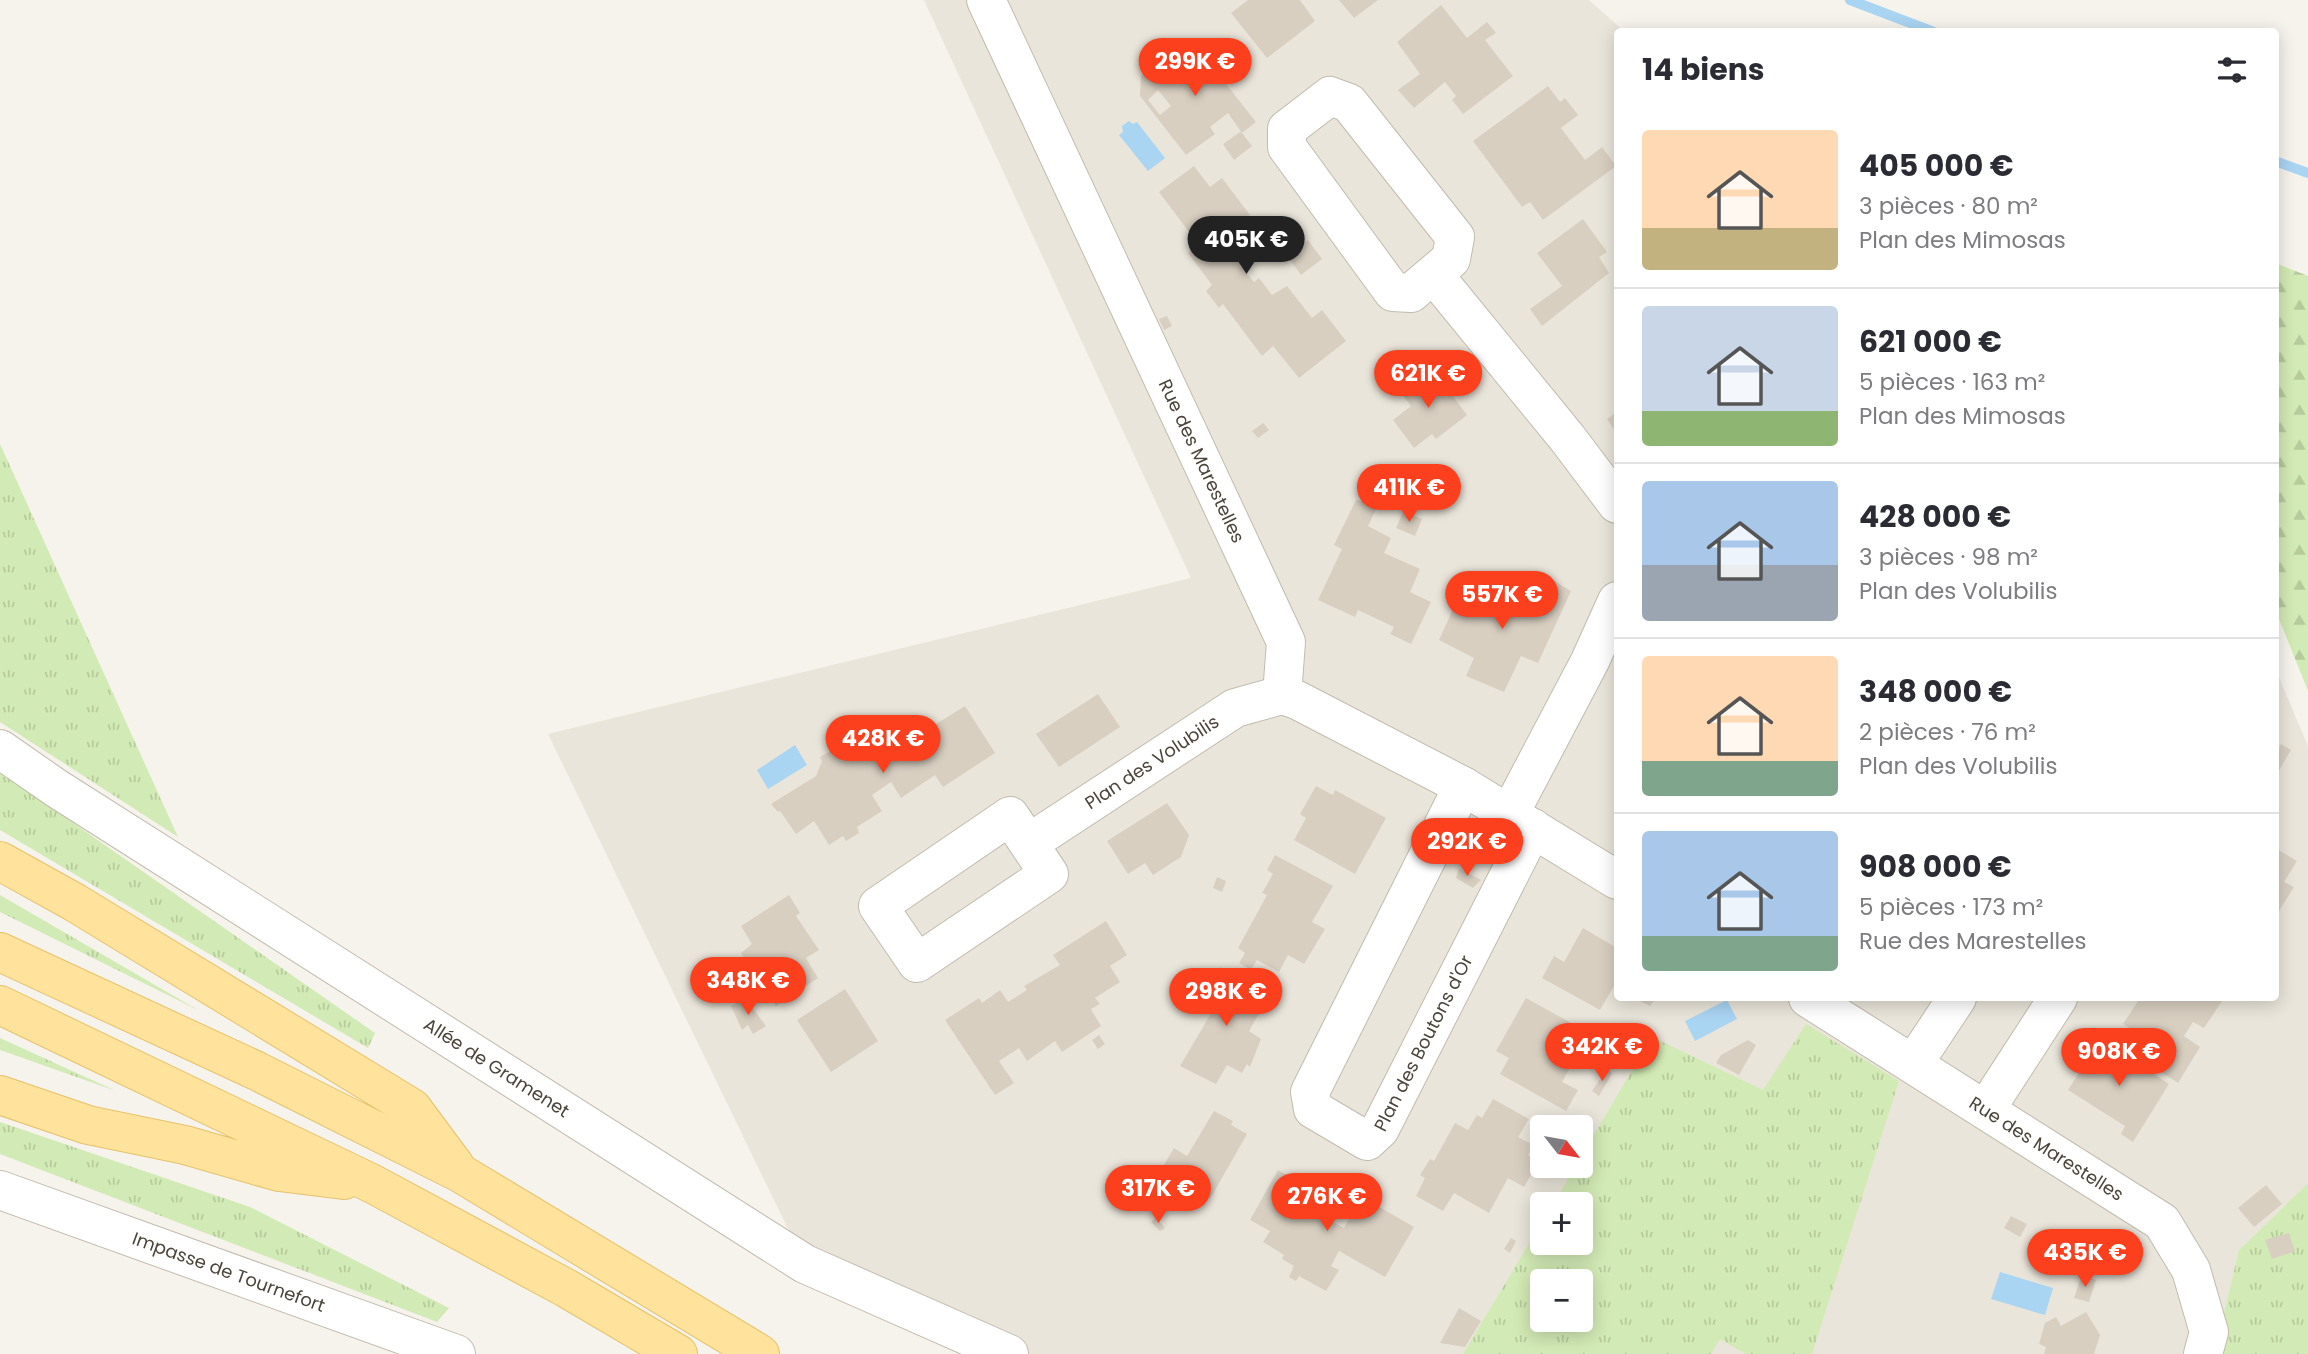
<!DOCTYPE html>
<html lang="fr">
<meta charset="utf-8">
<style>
:root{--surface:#fff;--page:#f7f7f7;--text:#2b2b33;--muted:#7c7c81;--line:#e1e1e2;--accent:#fc3f1d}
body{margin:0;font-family:Poppins,sans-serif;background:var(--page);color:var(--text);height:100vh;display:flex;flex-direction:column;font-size:26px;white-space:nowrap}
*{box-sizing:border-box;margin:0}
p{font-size:23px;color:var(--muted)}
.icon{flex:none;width:38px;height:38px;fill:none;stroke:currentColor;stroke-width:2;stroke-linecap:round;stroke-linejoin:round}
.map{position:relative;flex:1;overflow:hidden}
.sheet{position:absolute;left:1614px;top:28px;width:665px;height:973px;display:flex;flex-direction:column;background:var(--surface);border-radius:7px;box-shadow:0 4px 18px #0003}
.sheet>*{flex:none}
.needle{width:46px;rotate:121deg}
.buttons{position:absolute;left:1530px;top:1115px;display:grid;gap:14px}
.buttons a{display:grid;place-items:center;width:63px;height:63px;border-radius:7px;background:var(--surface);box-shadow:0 4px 18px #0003;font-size:35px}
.price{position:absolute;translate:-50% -60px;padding:0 16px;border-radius:24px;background:var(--accent);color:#fff;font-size:23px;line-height:46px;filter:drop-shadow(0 2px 4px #0008)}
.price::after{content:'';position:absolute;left:50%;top:42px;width:21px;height:16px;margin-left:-10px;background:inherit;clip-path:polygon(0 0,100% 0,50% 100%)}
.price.on{background:#222;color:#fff}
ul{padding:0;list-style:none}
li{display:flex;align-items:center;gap:21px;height:175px;padding:0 28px}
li+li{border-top:2px solid var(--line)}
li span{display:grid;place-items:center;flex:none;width:196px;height:140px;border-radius:7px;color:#555}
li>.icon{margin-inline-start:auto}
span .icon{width:84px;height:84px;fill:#fffc;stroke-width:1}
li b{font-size:30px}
h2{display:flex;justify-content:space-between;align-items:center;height:84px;padding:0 28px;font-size:30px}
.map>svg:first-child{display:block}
</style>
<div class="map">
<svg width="2308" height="1354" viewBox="0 0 2308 1354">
<defs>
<pattern id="grass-tufts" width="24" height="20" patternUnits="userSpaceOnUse" patternTransform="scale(1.75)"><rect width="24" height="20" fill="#d2eab5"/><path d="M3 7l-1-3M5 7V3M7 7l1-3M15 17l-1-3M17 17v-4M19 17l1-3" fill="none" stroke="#b6ca9c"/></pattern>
<pattern id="forest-firs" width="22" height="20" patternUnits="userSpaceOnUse" patternTransform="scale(1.75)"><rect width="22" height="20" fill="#d2eab5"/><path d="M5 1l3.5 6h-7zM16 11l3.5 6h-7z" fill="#b6ca9c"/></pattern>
</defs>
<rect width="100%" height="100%" fill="#f6f3ec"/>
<path fill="#eae5da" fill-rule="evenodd" d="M 924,0 L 1589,0 L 1624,31 L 1617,32 L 1617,998 L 2275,998 L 2275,668 L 2308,746 L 2308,1183 L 2239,1250 L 2214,1354 L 1017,1354 L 805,1264 L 548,734 L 1191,578 ZM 1542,1127 L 1580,1127 L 1580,1166 L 1542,1166 ZM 1542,1204 L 1580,1204 L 1580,1242 L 1542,1242 ZM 1542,1281 L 1580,1281 L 1580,1320 L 1542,1320 Z"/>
<path fill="url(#grass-tufts)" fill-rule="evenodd" d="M 0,444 L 178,837 L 0,722 Z
M 0,772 L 375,1033 L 368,1048 L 0,830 Z
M 0,895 L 198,1010 L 0,912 Z
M 1806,1024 L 1899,1081 L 1812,1354 L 1746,1354 L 1720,1339 L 1711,1354 L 1463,1354 L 1542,1222 L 1542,1242 L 1580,1242 L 1580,1204 L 1553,1204 L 1576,1166 L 1580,1166 L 1580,1158 L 1652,1037 L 1763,1090 ZM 1580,1281 L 1580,1320 L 1542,1320 L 1542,1281 Z
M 0,1038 L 116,1091 L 0,1050 Z
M 0,1122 L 250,1207 L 449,1308 L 437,1322 L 0,1154 Z
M 2308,1183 L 2308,1354 L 2214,1354 L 2239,1250 Z"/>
<path fill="url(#forest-firs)" d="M 2275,263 L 2308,276 L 2308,691 L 2275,609 Z"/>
<path fill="#a9d4f2" d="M 1129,121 L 1133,124 L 1137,122 L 1165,158 L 1148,171 L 1119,135 L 1123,132 L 1122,126 Z
M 795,745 L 807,765 L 768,789 L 757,770 Z
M 1727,1000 L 1737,1019 L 1695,1041 L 1685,1021 Z
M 2000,1272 L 2053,1288 L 2045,1315 L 1991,1299 Z"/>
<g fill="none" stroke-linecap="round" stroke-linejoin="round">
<path stroke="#a9d4f2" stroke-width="10" d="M 1850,0 L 1934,32
M 2275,161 L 2308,173"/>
</g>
<path fill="#d8cfc1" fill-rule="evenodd" d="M 1248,0 L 1300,0 L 1315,21 L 1267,58 L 1231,13 Z
M 1339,0 L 1378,0 L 1354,18 Z
M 1441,5 L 1467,38 L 1487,22 L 1496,33 L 1485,40 L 1513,76 L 1463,114 L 1452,100 L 1456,96 L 1445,82 L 1414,108 L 1398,90 L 1420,74 L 1397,42 Z
M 1192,39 L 1206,42 L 1234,77 L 1226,84 L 1256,122 L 1242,133 L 1252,146 L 1234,160 L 1223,144 L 1240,132 L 1242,133 L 1228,113 L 1210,127 L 1215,134 L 1186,155 L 1140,96 L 1141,76 ZM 1195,43 L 1204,55 L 1184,71 L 1174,58 ZM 1158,90 L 1171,106 L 1160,115 L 1148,100 Z
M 1548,86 L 1560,102 L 1565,98 L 1578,115 L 1561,128 L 1585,160 L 1602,147 L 1616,166 L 1543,220 L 1530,202 L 1522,207 L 1473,141 Z
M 1194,166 L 1210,187 L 1222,178 L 1250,215 L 1239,225 L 1259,250 L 1240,265 L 1254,282 L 1259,278 L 1272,295 L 1287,286 L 1312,318 L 1322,310 L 1346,341 L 1299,378 L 1273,346 L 1262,356 L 1223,304 L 1219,308 L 1206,291 L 1212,285 L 1188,253 L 1198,244 L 1159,192 Z
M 1583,219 L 1607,252 L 1599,257 L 1609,273 L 1542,326 L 1530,309 L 1562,286 L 1537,253 Z
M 1308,240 L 1322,259 L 1301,275 L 1287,256 Z
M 1167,316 L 1172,326 L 1164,330 L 1159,319 Z
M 1432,368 L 1467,415 L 1436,439 L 1432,434 L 1414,448 L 1393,420 L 1411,406 L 1401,393 Z
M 1617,412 L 1617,434 L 1607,419 Z
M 1263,423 L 1269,430 L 1258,438 L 1252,431 Z
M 1356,500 L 1378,505 L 1368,526 L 1391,538 L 1384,553 L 1420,569 L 1410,592 L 1431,602 L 1411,644 L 1390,634 L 1394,627 L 1358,610 L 1355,617 L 1318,600 L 1342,549 L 1334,545 Z
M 1403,512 L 1422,519 L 1415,536 L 1396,528 Z
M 1551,579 L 1571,591 L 1538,663 L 1521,656 L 1504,692 L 1466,676 L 1474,658 L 1439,640 L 1462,589 L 1487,600 L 1497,582 L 1507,586 L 1503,596 L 1524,606 L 1527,600 L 1539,605 Z
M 1098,694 L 1120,727 L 1059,767 L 1036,734 Z
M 965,706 L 995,753 L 943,787 L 935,775 L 901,798 L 891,782 L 872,795 L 882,811 L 857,827 L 859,833 L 846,841 L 843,836 L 829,845 L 814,821 L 796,834 L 780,811 L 778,812 L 771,804 L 816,776 L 822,761 L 820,757 L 839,746 L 848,758 L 867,746 L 870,751 L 904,729 L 912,739 Z
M 2281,744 L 2291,750 L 2275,777 L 2275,748 L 2278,750 Z
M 1316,786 L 1333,795 L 1335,790 L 1386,818 L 1355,874 L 1294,840 L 1306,818 L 1300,814 Z
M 1167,803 L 1189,835 L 1181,857 L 1153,875 L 1145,863 L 1128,874 L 1107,841 Z
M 2275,848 L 2297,861 L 2284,882 L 2294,887 L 2275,917 Z
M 1275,855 L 1333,886 L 1312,922 L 1325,929 L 1304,964 L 1288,955 L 1279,972 L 1257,960 L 1251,970 L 1239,963 L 1245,953 L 1238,948 L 1267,895 L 1262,893 L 1273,874 L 1267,870 Z
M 1459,868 L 1481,880 L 1473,888 L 1456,878 Z
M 1217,877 L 1226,881 L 1222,892 L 1213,888 Z
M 789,895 L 800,913 L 796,916 L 819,950 L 806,958 L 818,978 L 776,1006 L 741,953 L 752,944 L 741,926 Z
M 1106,921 L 1127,955 L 1110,966 L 1120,982 L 1095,998 L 1100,1004 L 1091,1009 L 1101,1026 L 1062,1052 L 1055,1041 L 1027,1061 L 1019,1048 L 999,1061 L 1014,1083 L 995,1095 L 945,1020 L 979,998 L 982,1003 L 1000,990 L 1008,1002 L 1027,990 L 1024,986 L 1060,965 L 1053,955 Z
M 1583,928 L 1617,948 L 1617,988 L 1614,986 L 1600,1010 L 1542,978 L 1554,956 L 1564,962 Z
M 1220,967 L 1269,996 L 1249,1031 L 1261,1039 L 1250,1067 L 1247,1064 L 1242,1073 L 1227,1065 L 1216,1084 L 1180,1066 L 1213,1010 L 1199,1002 Z
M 845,989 L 878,1041 L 831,1072 L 797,1020 Z
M 1526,998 L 1589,1033 L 1562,1082 L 1578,1090 L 1566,1111 L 1500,1074 L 1509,1058 L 1496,1051 Z
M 1634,998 L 1656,998 L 1650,1006 Z
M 2140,998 L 2224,998 L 2204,1028 L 2193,1022 L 2184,1036 L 2200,1047 L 2178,1083 L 2153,1067 L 2164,1050 L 2123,1024 Z
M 746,999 L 766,1026 L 753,1034 L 748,1025 L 742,1030 L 731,1006 Z
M 1099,1035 L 1105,1044 L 1098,1049 L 1092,1040 Z
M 1748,1040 L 1756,1045 L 1739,1075 L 1716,1063 L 1721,1055 Z
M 2100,1040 L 2169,1084 L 2133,1142 L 2121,1134 L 2125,1126 L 2068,1090 Z
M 1607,1069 L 1612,1073 L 1599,1096 L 1592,1091 Z
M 1493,1099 L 1529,1119 L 1518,1137 L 1533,1145 L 1528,1155 L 1538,1162 L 1524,1187 L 1508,1178 L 1489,1213 L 1454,1193 L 1443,1211 L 1416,1196 L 1425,1178 L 1420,1175 L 1430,1159 L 1434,1161 L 1455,1123 L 1468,1130 L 1477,1115 L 1482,1118 Z
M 1214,1111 L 1233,1121 L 1231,1125 L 1247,1134 L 1210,1199 L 1160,1171 L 1174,1148 L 1187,1156 Z
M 1278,1170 L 1313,1190 L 1304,1207 L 1344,1228 L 1362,1197 L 1414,1227 L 1385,1277 L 1339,1251 L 1331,1266 L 1339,1270 L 1326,1291 L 1299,1276 L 1296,1281 L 1289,1277 L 1294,1266 L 1282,1259 L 1284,1255 L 1263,1242 L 1270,1231 L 1250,1220 Z
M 2266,1185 L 2282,1204 L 2254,1227 L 2238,1208 Z
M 2011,1216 L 2027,1224 L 2020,1237 L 2004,1228 Z
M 1156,1218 L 1165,1228 L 1160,1231 L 1151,1222 Z
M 2289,1233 L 2295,1251 L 2272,1259 L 2265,1240 Z
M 1511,1238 L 1516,1241 L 1510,1253 L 1504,1249 Z
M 2082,1275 L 2096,1280 L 2089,1302 L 2074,1298 Z
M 1459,1308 L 1481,1321 L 1465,1347 L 1440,1343 Z
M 2086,1312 L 2100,1335 L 2094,1354 L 2044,1354 L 2046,1347 L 2039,1344 L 2045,1323 L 2056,1317 L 2061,1326 Z"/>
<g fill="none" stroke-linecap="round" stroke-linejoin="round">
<g stroke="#c2bbae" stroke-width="40">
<g id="street">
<path id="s1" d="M 986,0 L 1286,642 L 1282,695 L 1297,700 L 1463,786 L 1617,880"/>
<path d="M 1330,96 L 1349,103 L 1455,237 L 1451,259 L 1411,293 L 1393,292 L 1287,147 L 1287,129 Z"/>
<path d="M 1434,275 L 1568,439 L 1617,504"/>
<path id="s2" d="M 0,749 L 56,788 L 805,1264 L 1009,1354"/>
<path id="s3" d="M 1463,786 L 1310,1092 L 1313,1109 L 1367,1141 L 1380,1129 L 1533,828"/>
<path d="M 1510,813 L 1590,661 L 1617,601"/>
<path d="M 1010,816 L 1049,874 L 917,963 L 878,906 Z"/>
<path id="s4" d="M 1029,843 L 1235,708 L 1282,695"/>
<path id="s5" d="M 1808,998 L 2162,1222 L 2191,1270 L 2209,1332 L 2203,1354"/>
<path d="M 1914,1063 L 1957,998"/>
<path d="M 1986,1109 L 2058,998"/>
<path id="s6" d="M 0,1190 L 456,1354"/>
</g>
</g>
<g stroke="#e6c16a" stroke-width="40">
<path id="primary" d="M 0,861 L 74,902 L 412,1108 L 455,1166
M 0,952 L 257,1071 L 460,1173 L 760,1354
M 0,1005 L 373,1184 L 566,1288 L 678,1354
M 0,1095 L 88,1125 L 185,1145 L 279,1172 L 344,1180"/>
</g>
<use href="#street" stroke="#fff" stroke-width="38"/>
<use href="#primary" stroke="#ffe39c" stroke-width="38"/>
</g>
<g text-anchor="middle" stroke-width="6" stroke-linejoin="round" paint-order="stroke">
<g font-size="18" fill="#4b4439" stroke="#fff">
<text dy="6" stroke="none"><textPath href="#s1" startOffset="509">Rue des Marestelles</textPath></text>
<text dy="6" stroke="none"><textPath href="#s4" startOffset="147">Plan des Volubilis</textPath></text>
<text dy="6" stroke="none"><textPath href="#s3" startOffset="536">Plan des Boutons d'Or</textPath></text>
<text dy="6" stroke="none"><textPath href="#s2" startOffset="590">Allée de Gramenet</textPath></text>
<text dy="6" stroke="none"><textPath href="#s5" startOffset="282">Rue des Marestelles</textPath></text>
<text dy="6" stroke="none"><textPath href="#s6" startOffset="243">Impasse de Tournefort</textPath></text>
</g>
</g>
</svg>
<div class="buttons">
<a><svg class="needle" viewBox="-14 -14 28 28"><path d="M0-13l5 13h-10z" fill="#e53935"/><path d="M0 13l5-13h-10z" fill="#7c7c81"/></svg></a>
<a>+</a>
<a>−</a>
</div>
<b class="price" style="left:1195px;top:98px">299K €</b>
<b class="price on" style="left:1246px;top:276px">405K €</b>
<b class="price" style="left:1428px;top:410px">621K €</b>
<b class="price" style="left:1409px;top:524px">411K €</b>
<b class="price" style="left:1502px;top:631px">557K €</b>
<b class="price" style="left:883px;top:775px">428K €</b>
<b class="price" style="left:1467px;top:878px">292K €</b>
<b class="price" style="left:748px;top:1017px">348K €</b>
<b class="price" style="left:1226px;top:1028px">298K €</b>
<b class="price" style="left:1602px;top:1083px">342K €</b>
<b class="price" style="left:2119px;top:1088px">908K €</b>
<b class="price" style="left:1158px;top:1225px">317K €</b>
<b class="price" style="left:1327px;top:1233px">276K €</b>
<b class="price" style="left:2085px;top:1289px">435K €</b>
<section class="sheet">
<h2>14 biens<svg class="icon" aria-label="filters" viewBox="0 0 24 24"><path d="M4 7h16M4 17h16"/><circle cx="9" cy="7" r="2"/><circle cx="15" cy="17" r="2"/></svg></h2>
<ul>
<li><span style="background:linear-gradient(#ffd9b3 70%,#c2b280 0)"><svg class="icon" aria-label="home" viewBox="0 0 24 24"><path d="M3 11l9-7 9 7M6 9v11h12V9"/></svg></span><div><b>405 000 €</b><p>3 pièces · 80 m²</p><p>Plan des Mimosas</p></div></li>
<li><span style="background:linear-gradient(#c9d6e8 75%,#8fb573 0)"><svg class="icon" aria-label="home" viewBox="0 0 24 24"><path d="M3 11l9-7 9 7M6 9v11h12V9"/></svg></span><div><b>621 000 €</b><p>5 pièces · 163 m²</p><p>Plan des Mimosas</p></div></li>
<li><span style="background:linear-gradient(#a9c7e8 60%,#9aa5b1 0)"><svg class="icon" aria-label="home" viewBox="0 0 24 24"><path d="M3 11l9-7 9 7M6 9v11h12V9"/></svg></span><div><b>428 000 €</b><p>3 pièces · 98 m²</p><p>Plan des Volubilis</p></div></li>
<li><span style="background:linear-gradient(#ffd9b3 75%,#7fa58c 0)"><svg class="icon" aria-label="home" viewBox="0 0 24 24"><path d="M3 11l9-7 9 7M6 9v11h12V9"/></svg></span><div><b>348 000 €</b><p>2 pièces · 76 m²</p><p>Plan des Volubilis</p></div></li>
<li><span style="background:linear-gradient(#a9c7e8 75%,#7fa58c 0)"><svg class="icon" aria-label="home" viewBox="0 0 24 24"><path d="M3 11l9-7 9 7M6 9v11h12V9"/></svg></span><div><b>908 000 €</b><p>5 pièces · 173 m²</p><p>Rue des Marestelles</p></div></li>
</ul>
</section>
</div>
